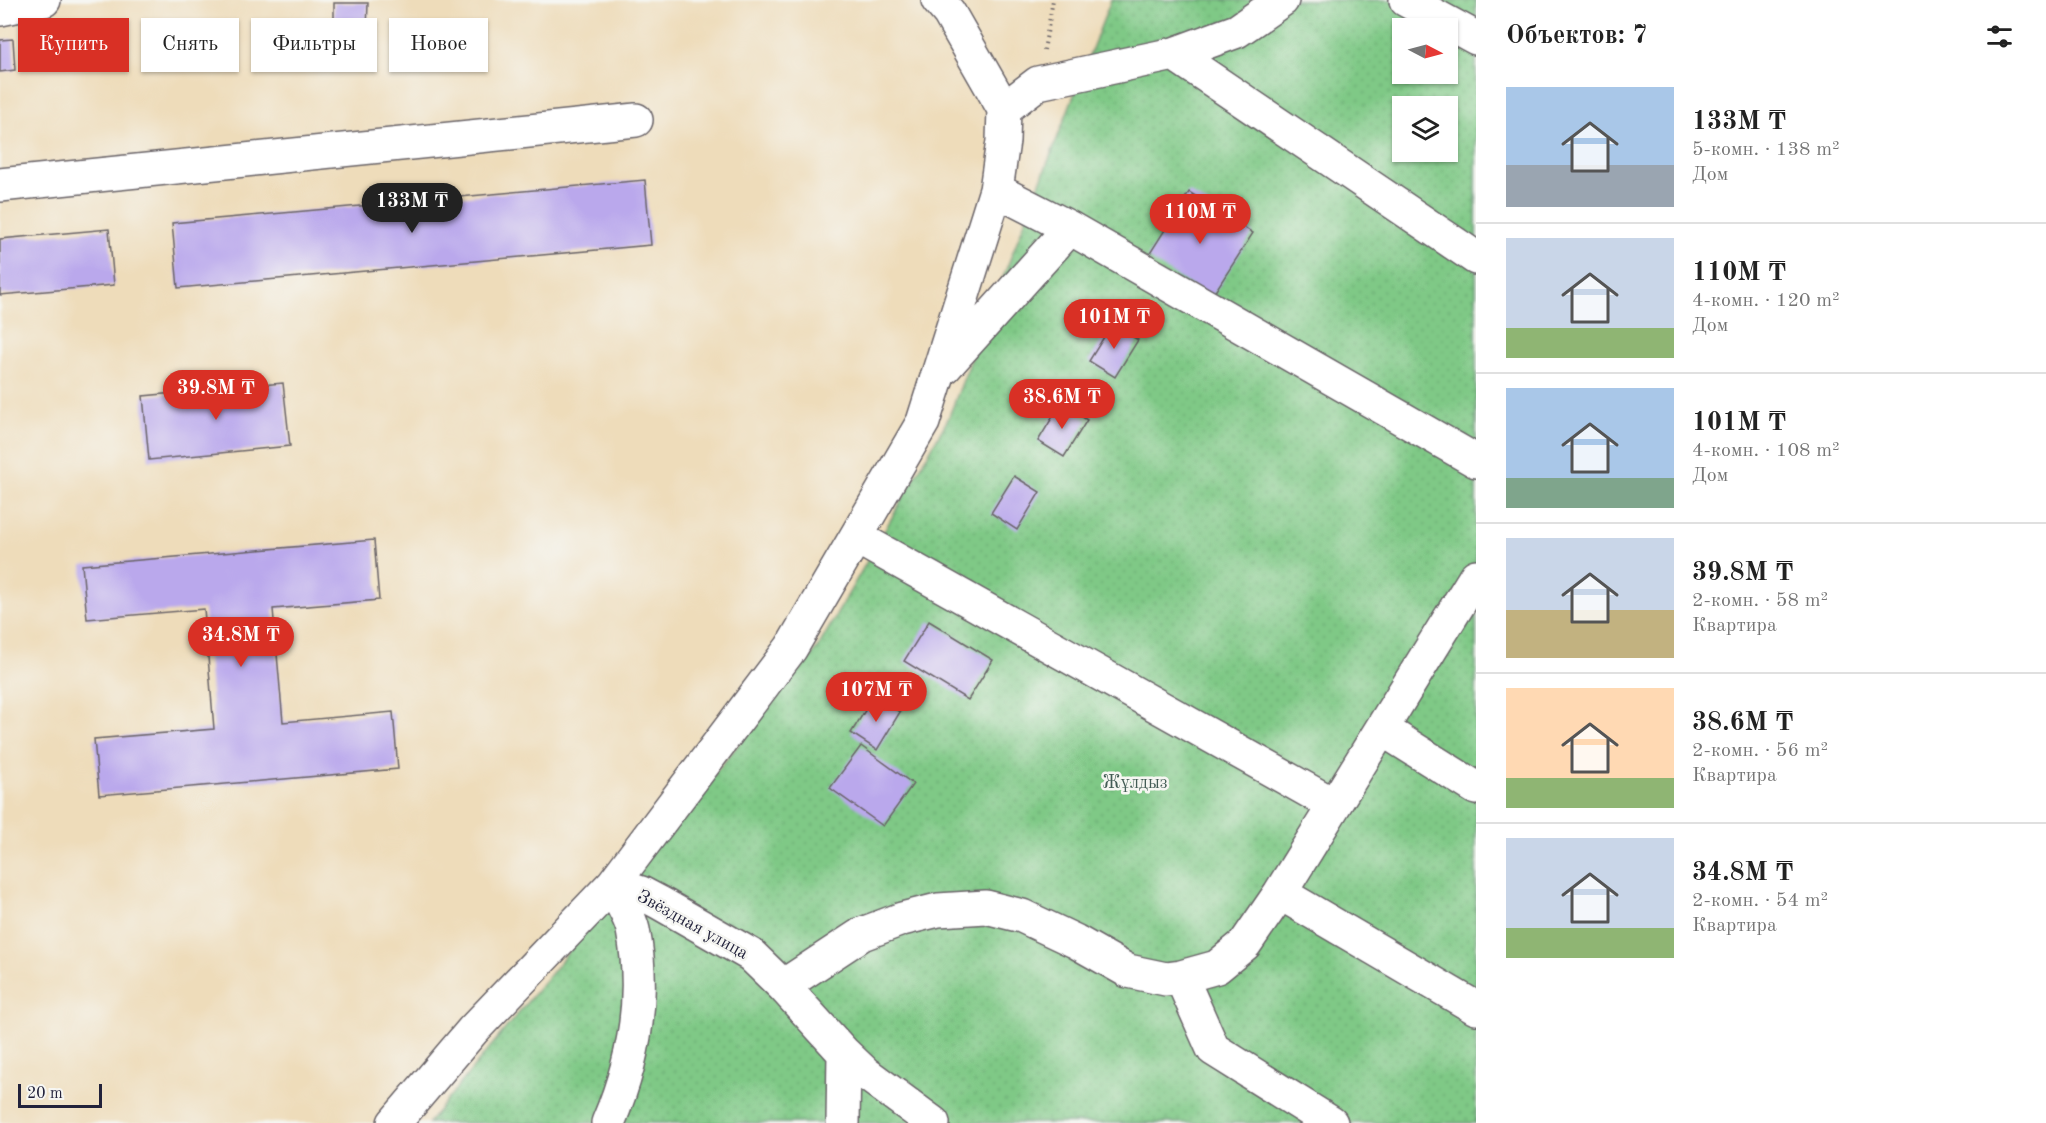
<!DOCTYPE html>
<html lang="ru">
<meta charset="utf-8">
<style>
:root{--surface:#fff;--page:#f6f6f6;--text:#222;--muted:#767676;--line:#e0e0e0;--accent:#d93025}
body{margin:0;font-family:"Old Standard TT",serif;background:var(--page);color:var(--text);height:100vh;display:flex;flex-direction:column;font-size:22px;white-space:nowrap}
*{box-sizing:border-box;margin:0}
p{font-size:20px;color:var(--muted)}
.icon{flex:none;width:33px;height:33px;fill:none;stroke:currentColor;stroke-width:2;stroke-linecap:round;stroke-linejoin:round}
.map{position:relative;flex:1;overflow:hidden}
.side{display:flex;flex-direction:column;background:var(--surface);width:570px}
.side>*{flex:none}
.top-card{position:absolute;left:18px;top:18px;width:570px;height:54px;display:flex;gap:12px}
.needle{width:39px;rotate:96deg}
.tools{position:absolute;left:1392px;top:18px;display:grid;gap:12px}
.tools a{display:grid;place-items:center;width:66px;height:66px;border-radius:0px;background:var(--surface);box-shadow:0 2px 4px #0004;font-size:30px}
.scale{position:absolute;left:18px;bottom:15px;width:84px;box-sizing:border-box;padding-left:6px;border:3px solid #22223b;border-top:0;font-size:16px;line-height:21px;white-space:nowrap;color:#22223b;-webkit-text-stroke:4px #f6f6f2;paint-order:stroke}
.price{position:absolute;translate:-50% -51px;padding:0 14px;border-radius:21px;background:var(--accent);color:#fff;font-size:20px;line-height:39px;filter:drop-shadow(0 2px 3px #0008)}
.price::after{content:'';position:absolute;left:50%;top:36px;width:18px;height:14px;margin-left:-9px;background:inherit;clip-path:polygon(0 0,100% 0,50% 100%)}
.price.selected{background:#222;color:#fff}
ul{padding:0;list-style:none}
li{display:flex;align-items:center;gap:18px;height:150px;padding:0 30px}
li+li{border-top:2px solid var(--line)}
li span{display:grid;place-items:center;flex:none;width:168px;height:120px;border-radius:0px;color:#555}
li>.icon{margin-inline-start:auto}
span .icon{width:72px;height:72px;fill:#fffc;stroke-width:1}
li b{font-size:26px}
h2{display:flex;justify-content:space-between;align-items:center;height:72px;padding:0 30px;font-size:26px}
.chip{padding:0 21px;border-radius:0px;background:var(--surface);box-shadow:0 2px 4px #0004;font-size:21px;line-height:54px}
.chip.selected{background:var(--accent);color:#fff}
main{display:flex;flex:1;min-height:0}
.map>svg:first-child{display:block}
</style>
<main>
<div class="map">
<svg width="1476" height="1123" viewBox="0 0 1476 1123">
<defs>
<pattern id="park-dots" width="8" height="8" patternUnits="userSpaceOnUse" patternTransform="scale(1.5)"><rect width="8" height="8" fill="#7fc986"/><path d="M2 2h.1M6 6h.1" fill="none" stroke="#6dac75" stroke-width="1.8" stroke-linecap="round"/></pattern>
</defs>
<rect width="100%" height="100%" fill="#f6f6f2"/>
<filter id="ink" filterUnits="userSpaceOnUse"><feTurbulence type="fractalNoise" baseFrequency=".0167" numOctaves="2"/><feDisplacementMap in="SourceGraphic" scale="12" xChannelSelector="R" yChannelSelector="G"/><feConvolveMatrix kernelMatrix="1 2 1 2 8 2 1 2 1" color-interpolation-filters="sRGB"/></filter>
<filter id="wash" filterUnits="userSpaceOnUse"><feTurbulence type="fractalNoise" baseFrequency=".008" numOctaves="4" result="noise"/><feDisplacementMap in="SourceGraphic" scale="24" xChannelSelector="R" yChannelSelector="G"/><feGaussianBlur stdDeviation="1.35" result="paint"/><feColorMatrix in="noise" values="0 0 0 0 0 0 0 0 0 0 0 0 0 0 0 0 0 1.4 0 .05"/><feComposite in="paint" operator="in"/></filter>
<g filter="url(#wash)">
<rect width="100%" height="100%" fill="#eedcba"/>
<path fill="url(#park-dots)" stroke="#507660" stroke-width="1.5" fill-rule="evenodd" d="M 1111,0 L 1476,0 L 1476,1123 L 428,1123 L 817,649 L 948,419 ZM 1402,28 L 1448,28 L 1448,74 L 1402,74 ZM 1402,106 L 1448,106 L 1448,152 L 1402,152 Z"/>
<g id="blocks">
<path fill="#baa8ec" d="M 334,3 L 368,3 L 367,30 L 334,30 Z
M 13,39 L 15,70 L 0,72 L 0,40 Z
M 645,180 L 651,245 L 178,288 L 172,223 Z
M 1189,192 L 1253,233 L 1211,298 L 1147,258 Z
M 109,229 L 114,285 L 0,295 L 0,239 Z
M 1112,324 L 1138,340 L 1115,377 L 1089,361 Z
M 283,383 L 290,446 L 149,460 L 143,396 Z
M 1061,403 L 1087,420 L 1064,457 L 1038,441 Z
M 1014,476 L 1040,492 L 1017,530 L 991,513 Z
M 374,540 L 379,600 L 273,609 L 283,722 L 393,712 L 398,769 L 99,795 L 94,739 L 214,729 L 204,609 L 87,619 L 82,565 Z
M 929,621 L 993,660 L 968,700 L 904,661 Z
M 874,696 L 900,712 L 877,750 L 851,733 Z
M 861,746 L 913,784 L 883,826 L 830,788 Z"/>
</g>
</g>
<g filter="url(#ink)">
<use href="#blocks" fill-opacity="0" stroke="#696367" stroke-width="1.5"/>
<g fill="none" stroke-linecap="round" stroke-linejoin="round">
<g stroke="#696367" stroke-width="36">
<path id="minor" d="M 1406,0 L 1476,38
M 0,9 L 44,0
M 1174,54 L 1476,258
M 1004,109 L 1038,83 L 1174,54 L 1237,31 L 1282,0
M 0,185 L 636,120
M 996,190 L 1070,228 L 1476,461
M 945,367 L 1070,228
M 856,537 L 1334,805
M 1382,729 L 1476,788
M 613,884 L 641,893 L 660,903 L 751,955 L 783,986 L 844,1053 L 843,1123
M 1280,893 L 1476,1008
M 1181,977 L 1213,1049 L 1331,1123
M 783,986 L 862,934 L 902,919 L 938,910 L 986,907 L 1022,916 L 1075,941 L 1128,971 L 1166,979 L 1181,977 L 1217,967 L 1245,944 L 1280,893 L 1476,576
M 844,1053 L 865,1073 L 933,1123
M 394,1123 L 473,1030 L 613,884 L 791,648 L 923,422 L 996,190 L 1003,141 L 1004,109 L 949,13 L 938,0
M 608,1123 C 634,1062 646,996 633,930 C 630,915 618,900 613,884"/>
</g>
<path stroke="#696367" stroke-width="4" stroke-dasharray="1.5 4.5" stroke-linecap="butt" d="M 1044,50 L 1053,0"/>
<use href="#minor" stroke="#fff" stroke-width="33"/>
</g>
</g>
<g text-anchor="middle" stroke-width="5" stroke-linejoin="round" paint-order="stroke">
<g font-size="18" fill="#435c55" stroke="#f6f6f2">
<text x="1135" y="788">Жұлдыз</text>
</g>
<g font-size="18" fill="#22223b" stroke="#f6f6f2">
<text transform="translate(693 924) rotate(29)" y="6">Звёздная улица</text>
</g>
</g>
</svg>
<div class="tools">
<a><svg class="needle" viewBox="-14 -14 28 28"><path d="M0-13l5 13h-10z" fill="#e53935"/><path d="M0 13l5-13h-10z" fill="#767676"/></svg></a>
<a><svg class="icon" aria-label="layers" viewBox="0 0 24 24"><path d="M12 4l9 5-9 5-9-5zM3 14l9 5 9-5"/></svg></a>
</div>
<div class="scale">20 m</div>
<b class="price selected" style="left:412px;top:234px">133M ₸</b>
<b class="price" style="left:1200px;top:245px">110M ₸</b>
<b class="price" style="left:1114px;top:350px">101M ₸</b>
<b class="price" style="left:216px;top:421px">39.8M ₸</b>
<b class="price" style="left:1062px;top:430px">38.6M ₸</b>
<b class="price" style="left:241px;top:668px">34.8M ₸</b>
<b class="price" style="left:876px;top:723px">107M ₸</b>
<div class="top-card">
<a class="chip selected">Купить</a>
<a class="chip">Снять</a>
<a class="chip">Фильтры</a>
<a class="chip">Новое</a>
</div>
</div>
<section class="side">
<h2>Объектов: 7<svg class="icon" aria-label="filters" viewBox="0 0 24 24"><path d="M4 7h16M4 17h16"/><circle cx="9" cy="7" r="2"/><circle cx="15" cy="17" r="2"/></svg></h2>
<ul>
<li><span style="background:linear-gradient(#a9c7e8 65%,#9aa5b1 0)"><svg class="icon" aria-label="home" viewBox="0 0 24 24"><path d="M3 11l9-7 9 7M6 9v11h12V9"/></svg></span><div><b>133M ₸</b><p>5-комн. · 138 m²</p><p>Дом</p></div></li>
<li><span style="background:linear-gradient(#c9d6e8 75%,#8fb573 0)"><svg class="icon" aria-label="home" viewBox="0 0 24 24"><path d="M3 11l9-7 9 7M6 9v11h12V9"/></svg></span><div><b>110M ₸</b><p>4-комн. · 120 m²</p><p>Дом</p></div></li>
<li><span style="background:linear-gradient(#a9c7e8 75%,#7fa58c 0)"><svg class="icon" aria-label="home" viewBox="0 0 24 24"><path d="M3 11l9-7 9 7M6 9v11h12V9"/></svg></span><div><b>101M ₸</b><p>4-комн. · 108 m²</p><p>Дом</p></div></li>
<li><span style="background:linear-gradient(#c9d6e8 60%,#c2b280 0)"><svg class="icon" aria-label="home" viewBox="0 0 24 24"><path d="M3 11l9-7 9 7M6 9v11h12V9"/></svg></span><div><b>39.8M ₸</b><p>2-комн. · 58 m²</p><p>Квартира</p></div></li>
<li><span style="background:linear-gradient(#ffd9b3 75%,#8fb573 0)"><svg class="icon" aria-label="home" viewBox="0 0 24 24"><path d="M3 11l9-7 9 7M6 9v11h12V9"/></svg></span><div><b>38.6M ₸</b><p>2-комн. · 56 m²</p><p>Квартира</p></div></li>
<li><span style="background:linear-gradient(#c9d6e8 75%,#8fb573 0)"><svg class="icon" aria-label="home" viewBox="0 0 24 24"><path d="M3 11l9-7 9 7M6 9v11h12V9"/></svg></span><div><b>34.8M ₸</b><p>2-комн. · 54 m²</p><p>Квартира</p></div></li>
</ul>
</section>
</main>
